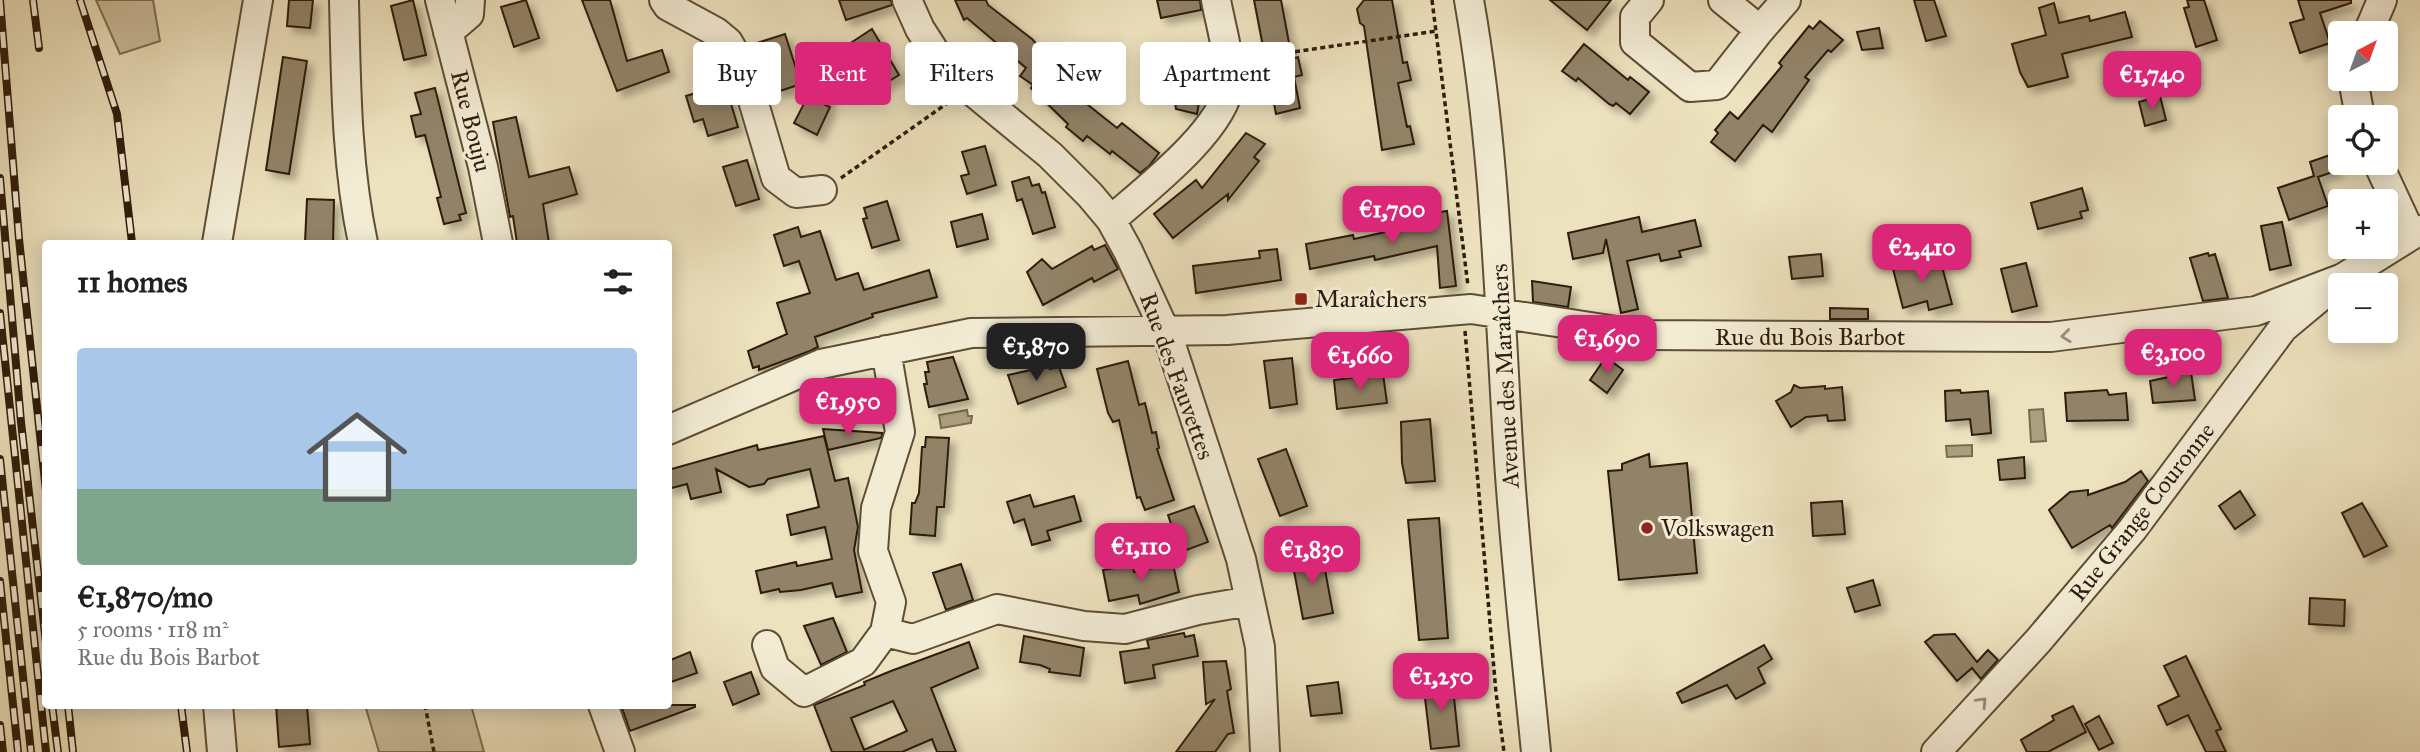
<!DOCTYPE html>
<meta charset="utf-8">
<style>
:root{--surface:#fff;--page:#f2f2f2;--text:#202124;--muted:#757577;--accent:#db2777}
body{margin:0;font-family:"IM FELL Great Primer",serif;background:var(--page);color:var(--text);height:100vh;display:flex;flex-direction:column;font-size:26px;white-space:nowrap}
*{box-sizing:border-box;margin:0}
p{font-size:23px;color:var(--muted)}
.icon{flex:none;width:38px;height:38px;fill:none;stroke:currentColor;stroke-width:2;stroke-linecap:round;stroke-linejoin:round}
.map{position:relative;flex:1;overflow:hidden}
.drawer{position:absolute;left:42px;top:240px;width:630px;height:469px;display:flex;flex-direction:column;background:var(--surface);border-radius:7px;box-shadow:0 4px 18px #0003}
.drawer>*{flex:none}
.hud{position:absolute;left:693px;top:42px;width:665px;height:63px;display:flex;gap:14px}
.needle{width:46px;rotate:41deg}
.fabs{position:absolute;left:2328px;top:21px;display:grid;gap:14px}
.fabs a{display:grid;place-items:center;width:70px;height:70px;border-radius:7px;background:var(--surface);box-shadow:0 4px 18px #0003;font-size:35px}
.price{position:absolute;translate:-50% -60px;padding:0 16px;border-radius:14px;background:var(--accent);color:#fff;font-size:23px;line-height:46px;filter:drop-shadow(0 2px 4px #0008)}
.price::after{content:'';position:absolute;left:50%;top:42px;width:21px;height:16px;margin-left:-10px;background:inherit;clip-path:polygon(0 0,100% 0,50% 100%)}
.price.on{background:#222;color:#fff}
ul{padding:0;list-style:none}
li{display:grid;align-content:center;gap:14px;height:371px;padding:0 35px}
li span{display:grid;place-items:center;height:217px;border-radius:7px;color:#555}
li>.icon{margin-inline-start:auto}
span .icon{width:126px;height:126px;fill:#fffc;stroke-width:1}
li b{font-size:30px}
h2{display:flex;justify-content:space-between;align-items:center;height:84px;padding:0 35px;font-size:30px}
.pill{padding:0 24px;border-radius:7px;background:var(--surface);box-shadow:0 4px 18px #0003;font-size:24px;line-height:63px}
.pill.on{background:var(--accent);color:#fff}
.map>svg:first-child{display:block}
</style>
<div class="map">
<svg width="2420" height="752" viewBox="0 0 2420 752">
<defs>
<filter id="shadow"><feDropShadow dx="6" dy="6" stdDeviation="3.5" flood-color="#0004"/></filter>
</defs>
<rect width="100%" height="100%" fill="#ede2be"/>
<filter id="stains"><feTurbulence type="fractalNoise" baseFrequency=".00286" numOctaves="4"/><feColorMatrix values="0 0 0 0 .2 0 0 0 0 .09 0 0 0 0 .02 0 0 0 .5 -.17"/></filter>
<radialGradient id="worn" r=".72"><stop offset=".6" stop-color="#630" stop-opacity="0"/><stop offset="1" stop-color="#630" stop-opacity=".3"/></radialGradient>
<path fill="#cdc09f" stroke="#7e6e54" stroke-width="2" d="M 96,0 L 153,0 L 160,41 L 120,54 Z
M 365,705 L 471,705 L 484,752 L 379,752 Z"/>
<path fill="#ac9f80" stroke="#7a6b50" stroke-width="2" d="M 2043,409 L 2046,441 L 2031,442 L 2029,410 Z
M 967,410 L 968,416 L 972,416 L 971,423 L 941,428 L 939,415 Z
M 1972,445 L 1972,456 L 1947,457 L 1946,446 Z"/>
<path fill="#928367" stroke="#2f1c09" stroke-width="2" fill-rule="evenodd" filter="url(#shadow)" d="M 289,0 L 313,0 L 310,28 L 287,26 Z
M 413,0 L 426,55 L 404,60 L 391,6 Z
M 526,0 L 539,38 L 514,47 L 501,7 Z
M 582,0 L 610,0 L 627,61 L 662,50 L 669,72 L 617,91 Z
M 839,0 L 891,0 L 892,5 L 846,20 Z
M 955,0 L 986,0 L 988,5 L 1032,39 L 1040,48 L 1036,53 L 1074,81 L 1068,89 L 1117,128 L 1122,123 L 1159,153 L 1149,166 L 1140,173 L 1112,151 L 1110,154 L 1087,136 L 1083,141 L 1066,127 L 1068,124 L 1031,88 L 1033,85 L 1020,76 L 1026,68 L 967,18 L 964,20 Z
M 1157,0 L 1200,0 L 1201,10 L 1161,18 Z
M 1254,0 L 1281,0 L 1292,59 L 1298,57 L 1302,75 L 1294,77 L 1300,108 L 1276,114 Z
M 1364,0 L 1392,0 L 1403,63 L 1407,62 L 1411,80 L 1398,83 L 1407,127 L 1410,126 L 1414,144 L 1382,150 L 1364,26 L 1360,23 L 1357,9 Z
M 1550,0 L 1611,0 L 1587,30 Z
M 1914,0 L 1934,0 L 1946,36 L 1926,41 Z
M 2187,0 L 2204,0 L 2217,40 L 2196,47 L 2184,8 L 2189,7 Z
M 2298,0 L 2351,0 L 2351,3 L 2320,13 L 2330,43 L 2300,53 L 2290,23 L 2304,19 Z
M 2054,3 L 2059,23 L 2089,16 L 2090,21 L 2125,12 L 2132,37 L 2062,54 L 2068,77 L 2028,87 L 2020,72 L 2012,44 L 2046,35 L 2039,8 Z
M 1820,21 L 1843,40 L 1831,52 L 1828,50 L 1805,77 L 1809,80 L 1772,132 L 1763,125 L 1735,161 L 1711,142 L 1718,133 L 1715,130 L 1730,112 L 1738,119 L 1782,66 L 1779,63 L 1809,26 L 1813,29 Z
M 1879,28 L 1883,48 L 1862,50 L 1857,32 Z
M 872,29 L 899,75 L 875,90 L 868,79 L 864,81 L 843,48 Z
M 785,34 L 801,84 L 777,92 L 774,82 L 769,83 L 757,43 Z
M 1584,44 L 1628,80 L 1630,77 L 1649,92 L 1630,114 L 1616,103 L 1613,106 L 1609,104 L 1578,78 L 1576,81 L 1562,71 Z
M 283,57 L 307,61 L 289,174 L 266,170 Z
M 1196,58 L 1200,97 L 1197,114 L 1176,109 L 1170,64 Z
M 725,84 L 738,127 L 708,136 L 703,119 L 694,122 L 686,96 Z
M 813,86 L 830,95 L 825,105 L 830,107 L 817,135 L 794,123 Z
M 435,88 L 466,213 L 459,215 L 461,220 L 444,224 L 437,198 L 441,197 L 425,135 L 416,137 L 411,116 L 421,114 L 415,93 Z
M 2160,96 L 2166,120 L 2145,126 L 2139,102 Z
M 516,117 L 529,177 L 569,167 L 577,194 L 543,204 L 549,243 L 517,243 L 513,216 L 510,217 L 493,122 Z
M 1246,133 L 1265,144 L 1254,157 L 1259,161 L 1228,200 L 1228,194 L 1173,238 L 1154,214 L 1196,180 L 1202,188 Z
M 985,146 L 996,185 L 967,194 L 961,176 L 969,174 L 962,152 Z
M 2330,155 L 2336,171 L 2318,177 L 2328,206 L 2289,220 L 2278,188 L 2314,176 L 2310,162 Z
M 747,160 L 759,199 L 736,206 L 723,167 Z
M 1029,177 L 1032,186 L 1039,184 L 1042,193 L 1045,192 L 1055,227 L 1033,234 L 1022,199 L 1017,201 L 1012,182 Z
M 2082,188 L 2088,210 L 2080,212 L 2082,218 L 2038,229 L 2031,203 Z
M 307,199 L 334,200 L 333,243 L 305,243 Z
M 887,201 L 899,240 L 872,248 L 863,219 L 867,218 L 864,208 Z
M 1447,211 L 1456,286 L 1440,288 L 1437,246 L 1375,260 L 1374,256 L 1310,269 L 1306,244 L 1353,235 L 1354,239 L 1421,224 L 1420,215 Z
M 982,214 L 988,239 L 957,247 L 951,222 Z
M 1639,217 L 1642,232 L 1695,220 L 1701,246 L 1679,251 L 1681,257 L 1661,261 L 1659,254 L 1627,261 L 1638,309 L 1621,313 L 1606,239 L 1603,253 L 1573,259 L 1568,233 Z
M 2282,222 L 2291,265 L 2270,270 L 2261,226 Z
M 798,227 L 801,237 L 820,231 L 836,280 L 858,273 L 864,290 L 929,270 L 937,297 L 872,314 L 873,317 L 815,337 L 818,347 L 810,351 L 759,370 L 759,366 L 753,368 L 748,351 L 787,334 L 777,303 L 810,293 L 799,261 L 784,266 L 774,235 Z
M 1105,245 L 1118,269 L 1094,282 L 1092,278 L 1043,305 L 1027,272 L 1042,259 L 1052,269 L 1092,246 L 1094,250 Z
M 1277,249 L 1281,280 L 1196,293 L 1193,266 L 1260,258 L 1259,251 Z
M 2208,253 L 2209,256 L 2215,254 L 2228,298 L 2203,301 L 2190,258 Z
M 1821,254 L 1823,276 L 1792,279 L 1789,257 Z
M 1916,259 L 1917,264 L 1940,259 L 1952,304 L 1929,310 L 1927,301 L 1903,308 L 1892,265 Z
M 2026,263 L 2037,306 L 2012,312 L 2001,269 Z
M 1532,281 L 1571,287 L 1568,307 L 1533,302 Z
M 1830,308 L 1868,309 L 1868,319 L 1830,319 Z
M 953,357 L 968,399 L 929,407 L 924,384 L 927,384 L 925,372 L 929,372 L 927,362 Z
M 1606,357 L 1623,370 L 1607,393 L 1590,380 Z
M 1292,358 L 1297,404 L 1270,408 L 1264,361 Z
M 1128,361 L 1139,405 L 1145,403 L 1152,433 L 1156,432 L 1159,448 L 1157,449 L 1174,500 L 1145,510 L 1140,497 L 1137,498 L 1119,420 L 1113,422 L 1108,413 L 1097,369 Z
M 1049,366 L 1050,369 L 1059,367 L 1066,387 L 1018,404 L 1008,375 Z
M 2191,372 L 2195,400 L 2153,403 L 2150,381 Z
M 1383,374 L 1387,403 L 1337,409 L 1334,380 Z
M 1794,385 L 1800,388 L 1825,386 L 1825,389 L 1842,387 L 1845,420 L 1828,421 L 1827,415 L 1806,417 L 1791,427 L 1776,401 L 1791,392 Z
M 1960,390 L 1961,393 L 1988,391 L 1991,433 L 1972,435 L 1970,419 L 1946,421 L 1945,391 Z
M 2107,390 L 2109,395 L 2126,393 L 2128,420 L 2067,421 L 2065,393 Z
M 1430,419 L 1435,481 L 1406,483 L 1402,463 L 1401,422 Z
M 823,429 L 882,433 L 882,435 L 881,438 L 828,450 Z
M 824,436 L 835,481 L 848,478 L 858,527 L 854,550 L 862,592 L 836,597 L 832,583 L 801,590 L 780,592 L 779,589 L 761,593 L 756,571 L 796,562 L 797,566 L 832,559 L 825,527 L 791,535 L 787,515 L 819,507 L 810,469 L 768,479 L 764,484 L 749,487 L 716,469 L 721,492 L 691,499 L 687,484 L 668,489 L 668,470 L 757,445 L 758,450 Z
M 926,437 L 949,438 L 944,507 L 937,507 L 935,536 L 910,534 L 912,503 L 915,503 L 919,493 L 922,447 L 925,447 Z
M 1286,449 L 1307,506 L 1280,516 L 1258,459 Z
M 1649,454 L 1650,467 L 1687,463 L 1697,573 L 1619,580 L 1608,471 L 1622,470 L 1622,464 Z
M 2024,457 L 2025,478 L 2000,480 L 1998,460 Z
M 2141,471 L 2148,481 L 2112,528 L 2110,525 L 2072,548 L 2049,510 L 2070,492 L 2088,490 L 2088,495 L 2125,482 Z
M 2240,491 L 2255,515 L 2235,529 L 2219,506 Z
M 1030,495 L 1034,507 L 1074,496 L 1081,521 L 1047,531 L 1050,540 L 1032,545 L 1024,519 L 1014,523 L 1007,502 Z
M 1842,501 L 1845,534 L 1813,536 L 1811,503 Z
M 2362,503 L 2387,546 L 2364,557 L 2342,513 Z
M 1194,506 L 1208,542 L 1181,552 L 1168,515 Z
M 1439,518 L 1448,638 L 1419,640 L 1408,520 Z
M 1322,554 L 1333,613 L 1303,619 L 1292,560 Z
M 961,564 L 973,600 L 946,610 L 933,573 Z
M 1173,564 L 1179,592 L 1140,604 L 1138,595 L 1109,601 L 1103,570 L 1133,565 L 1134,572 Z
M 1873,580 L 1880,605 L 1855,612 L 1847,588 Z
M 2310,598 L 2345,600 L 2344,626 L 2309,624 Z
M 833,618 L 847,652 L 821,665 L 804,626 Z
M 1184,633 L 1185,637 L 1194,635 L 1198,656 L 1153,665 L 1155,678 L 1125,683 L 1120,652 L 1149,648 L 1147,640 Z
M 1955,634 L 1977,662 L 1988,650 L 1998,660 L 1981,679 L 1972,668 L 1957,681 L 1925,642 L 1934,635 Z
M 1024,636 L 1084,648 L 1080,676 L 1049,672 L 1050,669 L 1040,665 L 1020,662 Z
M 969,642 L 978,668 L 931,688 L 956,752 L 937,752 L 932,739 L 902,752 L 832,752 L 814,705 L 865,685 L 864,682 L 891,671 ZM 893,701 L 907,731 L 864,750 L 851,718 Z
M 1764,645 L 1772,659 L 1758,668 L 1765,683 L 1736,699 L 1727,685 L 1682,703 L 1677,693 Z
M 690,652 L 697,673 L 668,683 L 668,661 Z
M 2186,656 L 2221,729 L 2216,731 L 2226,752 L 2206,752 L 2188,715 L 2167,725 L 2158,706 L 2179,696 L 2164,666 Z
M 1226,661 L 1231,689 L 1227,691 L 1234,733 L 1228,734 L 1215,752 L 1176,752 L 1215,699 L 1206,704 L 1203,662 Z
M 751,672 L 759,694 L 733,705 L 724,682 Z
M 1452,678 L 1459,746 L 1431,749 L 1423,681 Z
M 1338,682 L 1342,713 L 1311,716 L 1307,686 Z
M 276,705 L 307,705 L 310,744 L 279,747 Z
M 621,705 L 695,705 L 695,707 L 630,731 Z
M 2073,706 L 2086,732 L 2048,752 L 2027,752 L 2021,740 L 2054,720 L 2052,716 Z
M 2099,716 L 2113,743 L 2099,750 L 2085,724 Z"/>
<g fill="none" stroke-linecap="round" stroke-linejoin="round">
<g stroke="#5e4e36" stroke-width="32">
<path id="minor" d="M 344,0 C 346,82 346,163 363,243
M 440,0 L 483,167 L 498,243
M 664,0 L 668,6 L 716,32 L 728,42 L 744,70 L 776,178 L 796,193 L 822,190
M 907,0 L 920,29 L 938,57 L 966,86 L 1050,155 L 1090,195 L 1111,220 L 1128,251 L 1170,342 L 1241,559 L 1260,647 L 1265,752
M 1469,0 C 1495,147 1499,296 1508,445 C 1514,547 1526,650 1536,752
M 1649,0 L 1635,17 L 1635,42 L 1690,87 L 1717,85 L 1760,30
M 1723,0 L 1760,30 L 1786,0
M 448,32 L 469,14 L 470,0
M 2368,33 L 2382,0
M 2353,79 L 2360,117
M 2378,163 L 2411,234
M 1111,220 C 1144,191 1224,130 1229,85 C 1232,63 1220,23 1216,0
M 217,243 L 258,0
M 886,350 L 900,432 L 876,508 L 873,551 L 891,602 L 885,632 L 913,639 L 997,609 L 1084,626 L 1125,629 L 1198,610 L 1250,601
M 668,430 L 821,364 L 971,333 L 1227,330 L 1471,309 L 1643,335 L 2051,337 L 2256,311 L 2343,278
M 767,645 L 775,668 L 804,692 L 863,662 L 885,632
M 218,705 L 222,752
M 603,705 L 620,752
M 1936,752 L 2038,641 L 2132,530 L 2283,328 L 2343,278 L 2420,230"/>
</g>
<path stroke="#2f1c09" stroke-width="3.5" stroke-dasharray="5 3.5" stroke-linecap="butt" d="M 1432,0 L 1468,286
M 1253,58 L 1436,31
M 841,178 L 949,102
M 1465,331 L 1496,693 L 1504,752
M 425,705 L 434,752"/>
<use href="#minor" stroke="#f3ecd5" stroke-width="28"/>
<g stroke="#2f1c09" stroke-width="8">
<path id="rail" d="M 0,0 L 19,239 L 46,491
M 33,0 L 39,48
M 80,0 L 117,114 L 132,243
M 0,178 L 21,422 L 46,643
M 0,313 L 46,752
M 0,459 L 31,752
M 0,581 L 18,752
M 52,705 L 58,752
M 68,705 L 73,752
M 181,705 L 187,752
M 0,725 L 3,752"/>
</g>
<use href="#rail" stroke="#f3ecd5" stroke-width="5" stroke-dasharray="16" stroke-linecap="butt"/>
</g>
<defs><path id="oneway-chevron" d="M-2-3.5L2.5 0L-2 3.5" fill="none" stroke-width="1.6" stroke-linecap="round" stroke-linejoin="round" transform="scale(1.75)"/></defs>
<g stroke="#9b8e79">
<use href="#oneway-chevron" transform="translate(2066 336) rotate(173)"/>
<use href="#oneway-chevron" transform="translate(1982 702) rotate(-47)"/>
</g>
<g fill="#8f2418" stroke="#f3ecd5" stroke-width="2.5">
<rect x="1294" y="292" width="14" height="14" rx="3.5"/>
<circle cx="1647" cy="528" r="7"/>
</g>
<g text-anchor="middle" stroke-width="6" stroke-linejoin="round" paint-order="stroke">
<g font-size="24" fill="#2f1c09" stroke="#f3ecd5">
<text transform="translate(471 121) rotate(76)" y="8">Rue Bouju</text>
<text x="1810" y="345">Rue du Bois Barbot</text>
<text transform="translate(1177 376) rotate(70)" y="8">Rue des Fauvettes</text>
<text transform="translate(1505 376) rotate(-93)" y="8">Avenue des Maraîchers</text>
<text transform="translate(2142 512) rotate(-52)" y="8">Rue Grange Couronne</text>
</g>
<g font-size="24" fill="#2f1c09" stroke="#f3ecd5" text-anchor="start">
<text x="1315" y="307">Maraîchers</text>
<text x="1661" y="536">Volkswagen</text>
</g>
</g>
<rect width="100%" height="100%" filter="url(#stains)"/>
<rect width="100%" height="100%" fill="url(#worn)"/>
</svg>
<div class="fabs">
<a><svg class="needle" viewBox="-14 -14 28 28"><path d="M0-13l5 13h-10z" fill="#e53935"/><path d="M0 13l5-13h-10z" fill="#757577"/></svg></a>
<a><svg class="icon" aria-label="locate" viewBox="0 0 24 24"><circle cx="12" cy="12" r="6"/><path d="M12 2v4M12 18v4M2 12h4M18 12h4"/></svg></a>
<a>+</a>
<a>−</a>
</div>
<b class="price" style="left:2152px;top:111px">€1,740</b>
<b class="price" style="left:1392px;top:246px">€1,700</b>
<b class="price" style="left:1922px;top:284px">€2,410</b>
<b class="price" style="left:1607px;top:375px">€1,690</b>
<b class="price on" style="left:1036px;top:383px">€1,870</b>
<b class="price" style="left:2173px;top:389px">€3,100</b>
<b class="price" style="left:1360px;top:392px">€1,660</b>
<b class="price" style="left:848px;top:438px">€1,950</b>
<b class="price" style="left:1141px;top:583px">€1,110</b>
<b class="price" style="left:1312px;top:586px">€1,830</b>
<b class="price" style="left:1441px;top:713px">€1,250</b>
<div class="hud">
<a class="pill">Buy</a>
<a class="pill on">Rent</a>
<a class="pill">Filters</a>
<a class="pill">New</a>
<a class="pill">Apartment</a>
</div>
<section class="drawer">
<h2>11 homes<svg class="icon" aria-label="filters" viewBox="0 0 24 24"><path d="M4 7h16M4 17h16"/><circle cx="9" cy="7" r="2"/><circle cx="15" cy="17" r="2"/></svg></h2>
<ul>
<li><span style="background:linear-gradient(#a9c7e8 65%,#7fa58c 0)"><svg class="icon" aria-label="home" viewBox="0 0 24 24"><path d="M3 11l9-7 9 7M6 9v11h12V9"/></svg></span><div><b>€1,870/mo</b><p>5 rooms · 118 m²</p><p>Rue du Bois Barbot</p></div></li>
</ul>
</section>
</div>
